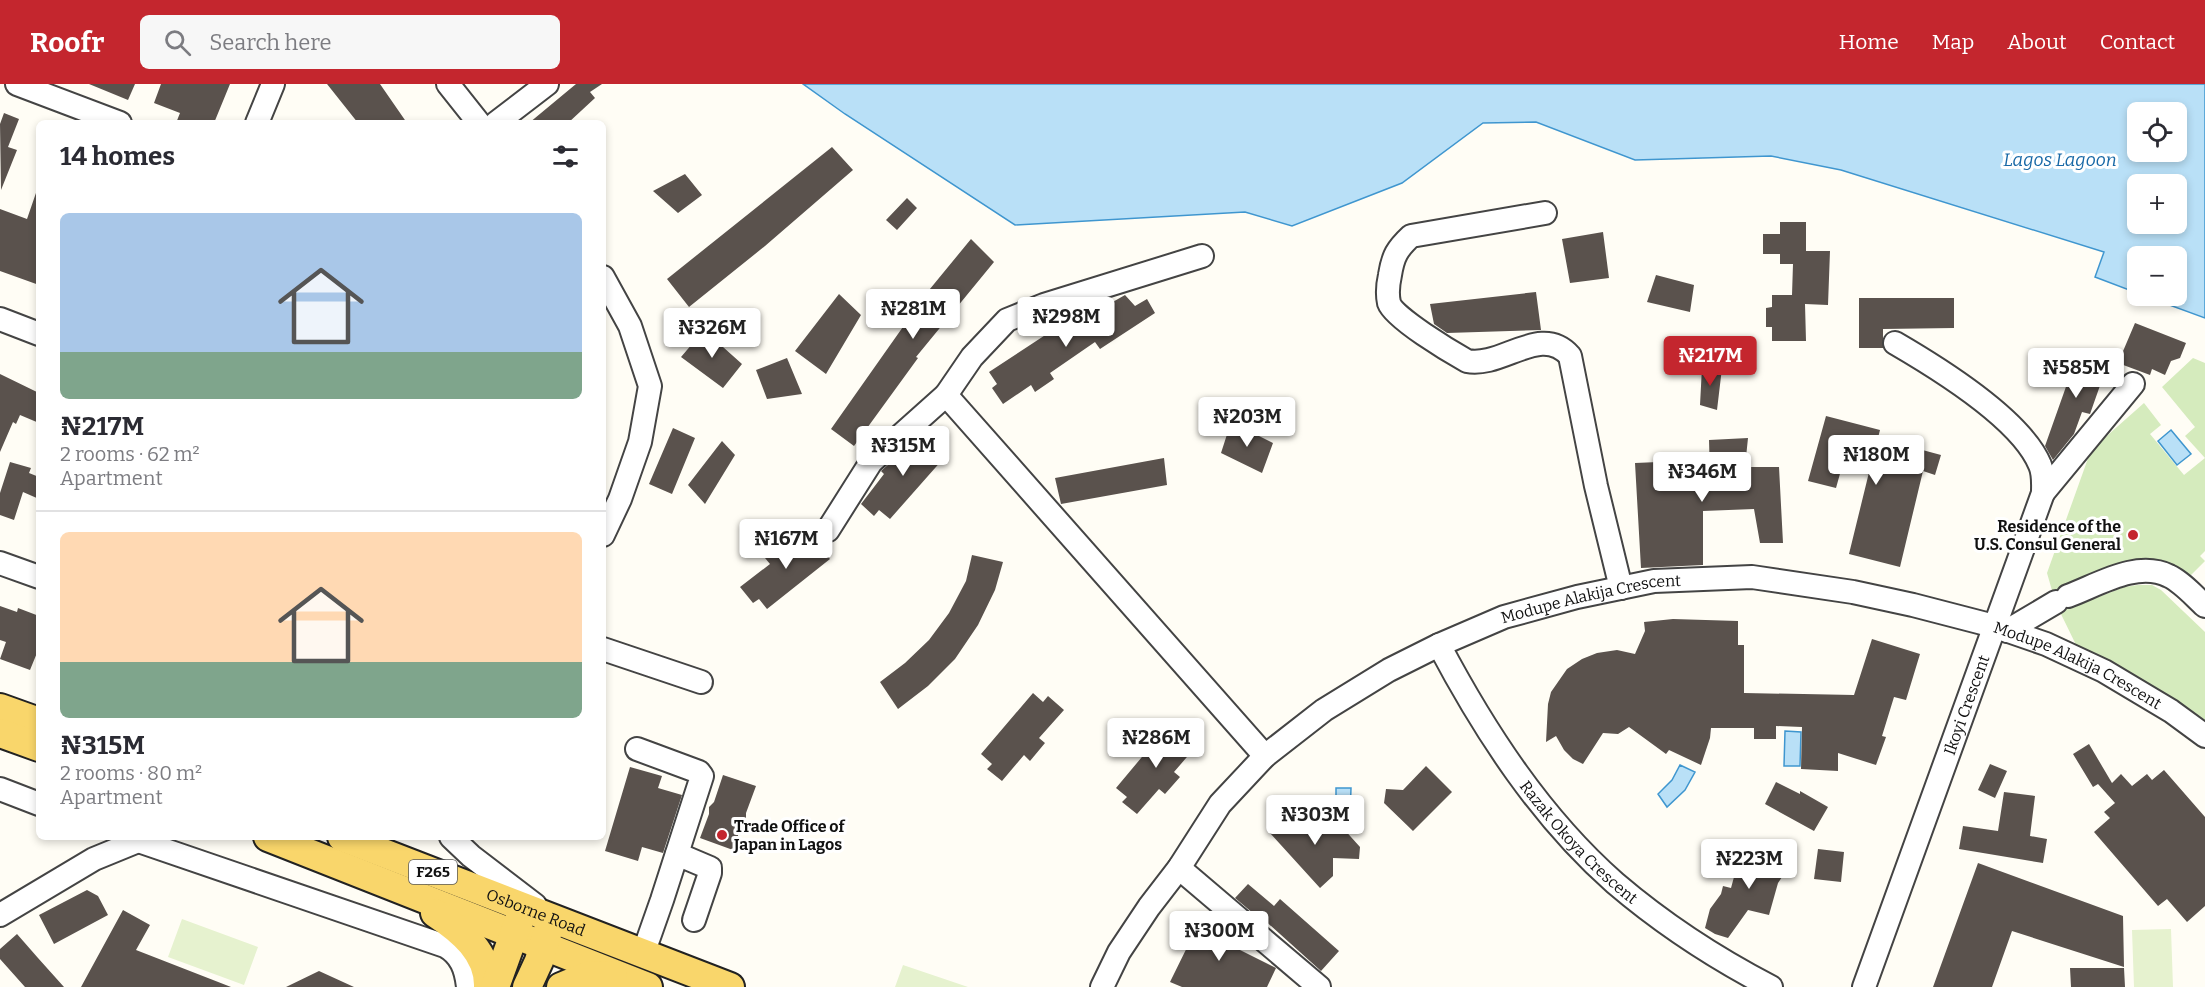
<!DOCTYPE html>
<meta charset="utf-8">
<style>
:root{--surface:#fff;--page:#f7f7f7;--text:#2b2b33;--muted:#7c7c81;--line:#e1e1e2;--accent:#c4262e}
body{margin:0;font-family:Bitter,serif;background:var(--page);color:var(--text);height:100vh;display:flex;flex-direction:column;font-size:22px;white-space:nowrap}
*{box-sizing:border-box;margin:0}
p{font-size:20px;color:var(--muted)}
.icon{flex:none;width:33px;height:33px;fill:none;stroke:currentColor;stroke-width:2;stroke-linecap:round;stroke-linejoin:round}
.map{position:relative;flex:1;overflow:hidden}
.details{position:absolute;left:36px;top:36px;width:570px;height:720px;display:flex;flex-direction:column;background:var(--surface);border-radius:9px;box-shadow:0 3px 9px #0003}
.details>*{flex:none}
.fabs{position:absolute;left:2127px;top:18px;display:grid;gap:12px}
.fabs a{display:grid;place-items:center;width:60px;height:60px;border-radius:9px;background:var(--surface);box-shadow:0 3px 9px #0003;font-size:30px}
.price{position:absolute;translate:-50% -51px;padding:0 14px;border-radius:6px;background:#fff;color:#222;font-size:20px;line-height:39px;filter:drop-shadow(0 2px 3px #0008)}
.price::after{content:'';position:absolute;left:50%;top:36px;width:18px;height:14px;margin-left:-9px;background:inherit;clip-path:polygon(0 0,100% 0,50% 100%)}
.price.current{background:var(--accent);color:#fff}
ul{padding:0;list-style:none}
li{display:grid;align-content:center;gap:12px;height:318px;padding:0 24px}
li+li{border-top:2px solid var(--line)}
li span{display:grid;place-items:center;height:186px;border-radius:9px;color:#555}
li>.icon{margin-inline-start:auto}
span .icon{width:108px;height:108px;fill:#fffc;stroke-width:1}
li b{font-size:26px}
h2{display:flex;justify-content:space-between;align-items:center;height:72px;padding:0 24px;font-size:26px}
header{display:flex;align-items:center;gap:36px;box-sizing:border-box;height:84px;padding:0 30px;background:var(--accent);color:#fff}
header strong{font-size:28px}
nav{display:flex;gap:33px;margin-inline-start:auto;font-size:21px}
.search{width:420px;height:54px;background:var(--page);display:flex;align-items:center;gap:15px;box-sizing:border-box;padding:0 21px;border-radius:9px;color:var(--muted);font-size:22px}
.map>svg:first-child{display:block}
</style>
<header>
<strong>Roofr</strong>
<div class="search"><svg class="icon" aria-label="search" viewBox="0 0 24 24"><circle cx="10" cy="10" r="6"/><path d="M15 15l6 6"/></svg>Search here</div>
<nav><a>Home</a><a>Map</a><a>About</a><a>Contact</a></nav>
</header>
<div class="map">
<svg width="2205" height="903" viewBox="0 0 2205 903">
<rect width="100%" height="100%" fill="#fffdf5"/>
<path fill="#d5ebbd" d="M 2193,274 L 2205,279 L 2205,467 L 2200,472 L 2205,477 L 2190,492 L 2196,498 L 2173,482 L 2065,505 L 2053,510 L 2047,489 L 2091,366 L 2144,319 L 2161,341 L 2150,350 L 2184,391 L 2205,374 L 2185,352 L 2195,343 L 2162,303 Z
M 2138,501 L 2152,501 L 2161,506 L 2205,548 L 2205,645 L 2080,569 L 2060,528 L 2124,503 Z"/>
<path fill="#e6f2cf" d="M 182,835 L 258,863 L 244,901 L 168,873 Z
M 2171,845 L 2173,903 L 2134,903 L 2132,846 Z
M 903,881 L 968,903 L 895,903 Z"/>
<path fill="#b9e0f7" stroke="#3f96cf" stroke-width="1.5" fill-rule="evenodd" d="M 803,0 L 2205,0 L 2205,234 L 2145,212 L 2176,212 L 2176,172 L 2138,172 L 2137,209 L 2095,193 L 2104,168 L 1841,86 L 1771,72 L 1635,76 L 1536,38 L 1483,39 L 1402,99 L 1292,142 L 1245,128 L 1015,141 L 845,30 ZM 2176,28 L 2176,68 L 2138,68 L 2138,28 ZM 2176,100 L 2176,140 L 2138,140 L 2138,100 Z
M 2171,346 L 2191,370 L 2177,381 L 2158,357 Z
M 1785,647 L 1801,648 L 1800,682 L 1784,682 Z
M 1680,681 L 1695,688 L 1685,706 L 1667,723 L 1658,710 L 1672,696 Z
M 1336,704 L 1351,704 L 1350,732 L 1336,732 Z"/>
<path fill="#5a524d" d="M 89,0 L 135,0 L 128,16 Z
M 161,0 L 230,0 L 214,39 L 176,39 L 180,29 L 154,19 Z
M 327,0 L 380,0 L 407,39 L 358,39 Z
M 576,0 L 602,0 L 590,8 L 595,14 L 568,39 L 529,39 Z
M 4,29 L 19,35 L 8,63 L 17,66 L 1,106 L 0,40 Z
M 832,63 L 853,86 L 765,162 L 689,223 L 667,195 Z
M 685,90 L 702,111 L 678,129 L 653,107 Z
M 37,106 L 39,107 L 39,201 L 0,187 L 0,125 L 27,135 Z
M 907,114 L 917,124 L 897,146 L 886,136 Z
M 1780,138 L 1806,138 L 1806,167 L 1830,167 L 1828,221 L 1805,220 L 1806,257 L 1772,257 L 1772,243 L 1766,243 L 1766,224 L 1772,223 L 1772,211 L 1792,211 L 1793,180 L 1780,180 L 1780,170 L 1763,170 L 1763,150 L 1780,150 Z
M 1603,148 L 1609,194 L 1570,199 L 1562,155 Z
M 971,155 L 994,178 L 916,273 L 918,274 L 854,362 L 831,345 L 905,240 L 902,239 Z
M 1656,191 L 1694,201 L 1690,228 L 1647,218 Z
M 1536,208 L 1541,246 L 1447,249 L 1434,240 L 1430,220 Z
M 839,210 L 861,231 L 826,290 L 795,267 Z
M 1125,211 L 1135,222 L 1147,215 L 1155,229 L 1100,265 L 1095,258 L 1050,289 L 1054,295 L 1035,308 L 1031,301 L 1003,320 L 992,304 L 997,300 L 989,288 L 1056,244 L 1063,255 L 1084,242 L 1082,239 L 1104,223 Z
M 1859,214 L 1954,214 L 1954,244 L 1883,245 L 1883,264 L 1859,264 Z
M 2135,239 L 2186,259 L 2180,274 L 2171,277 L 2165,291 L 2152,285 L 2150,291 L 2118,279 Z
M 704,246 L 742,280 L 723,304 L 681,273 Z
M 2079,266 L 2109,276 L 2090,330 L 2082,328 L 2074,350 L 2053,376 L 2045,362 Z
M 787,274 L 802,310 L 767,315 L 756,286 Z
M 1702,283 L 1722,284 L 1717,326 L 1700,321 Z
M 0,290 L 39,309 L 39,339 L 20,331 L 16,340 L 13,338 L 0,368 Z
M 1826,332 L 1880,346 L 1878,354 L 1941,371 L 1935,391 L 1923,387 L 1900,483 L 1849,470 L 1874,368 L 1848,361 L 1836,404 L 1808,397 Z
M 1231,338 L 1273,359 L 1262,389 L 1221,369 Z
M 673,344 L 695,354 L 672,410 L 649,400 Z
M 924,349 L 936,360 L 932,366 L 943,375 L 890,435 L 879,426 L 874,432 L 861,420 L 884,390 L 881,387 Z
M 1748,354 L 1745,383 L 1779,383 L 1783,459 L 1760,459 L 1754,425 L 1703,427 L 1703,481 L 1641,484 L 1635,379 L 1682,377 L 1685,389 L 1710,392 L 1709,356 Z
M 722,357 L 735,371 L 705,420 L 688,401 Z
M 1164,374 L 1167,401 L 1061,420 L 1055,394 Z
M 10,378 L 31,384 L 29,389 L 39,393 L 39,415 L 23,408 L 14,436 L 0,431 L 0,409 Z
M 814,445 L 816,453 L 826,460 L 821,464 L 830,475 L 767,525 L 759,515 L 753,519 L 740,503 L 770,480 L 765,474 L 782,459 L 787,466 Z
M 972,471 L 1003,478 L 995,506 L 978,541 L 955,575 L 928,602 L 898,625 L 880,598 L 905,579 L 929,556 L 949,529 L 966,497 Z
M 0,522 L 17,528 L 18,524 L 39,532 L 39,564 L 30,586 L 0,575 L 6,558 L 0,556 Z
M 1673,535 L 1738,537 L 1738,561 L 1744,561 L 1744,609 L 1854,611 L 1872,555 L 1920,570 L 1906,616 L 1894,613 L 1882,652 L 1886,653 L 1876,681 L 1838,669 L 1838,687 L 1801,685 L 1802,643 L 1776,642 L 1776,655 L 1754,655 L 1754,644 L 1711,644 L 1710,654 L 1701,681 L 1669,666 L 1666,670 L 1629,643 L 1618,650 L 1603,649 L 1583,680 L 1573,675 L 1564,666 L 1556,652 L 1546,658 L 1548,620 L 1551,608 L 1567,585 L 1582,575 L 1597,569 L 1617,566 L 1635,570 L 1645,547 L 1644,538 Z
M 1033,609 L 1043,618 L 1048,612 L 1064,626 L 1039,654 L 1045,659 L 1030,677 L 1024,671 L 1002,697 L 987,685 L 992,680 L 981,670 Z
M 1167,643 L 1178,651 L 1183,646 L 1199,659 L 1174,688 L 1180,693 L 1165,710 L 1159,705 L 1137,730 L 1122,718 L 1127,713 L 1116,704 Z
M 2089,660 L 2112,699 L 2121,690 L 2132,702 L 2147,690 L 2152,696 L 2164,686 L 2205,733 L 2205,822 L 2187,838 L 2167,815 L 2158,822 L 2094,748 L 2110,734 L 2104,728 L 2115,719 L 2098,700 L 2093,703 L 2073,670 Z
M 1990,680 L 2007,687 L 1995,714 L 1978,706 Z
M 1426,682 L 1452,708 L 1413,747 L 1384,719 L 1386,705 L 1403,706 Z
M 630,683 L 662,692 L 658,704 L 682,711 L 663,769 L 642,763 L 638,777 L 605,767 Z
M 723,691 L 756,702 L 746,729 L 746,735 L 742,740 L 733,766 L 700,754 L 709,730 L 709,723 L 714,718 Z
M 1776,698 L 1800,710 L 1800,707 L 1828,723 L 1814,747 L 1765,720 Z
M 2004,708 L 2035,712 L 2030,752 L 2047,755 L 2043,779 L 1959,765 L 1963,742 L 1998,747 Z
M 1293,726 L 1314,749 L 1333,733 L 1360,763 L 1359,775 L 1333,774 L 1333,792 L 1320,804 L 1269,748 Z
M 1756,760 L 1779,766 L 1791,774 L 1788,784 L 1778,799 L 1769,831 L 1748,826 L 1728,854 L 1715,850 L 1705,844 L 1710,825 L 1721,810 L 1723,802 L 1731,804 L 1734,793 Z
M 1818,765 L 1844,768 L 1841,798 L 1814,795 Z
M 1978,779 L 2123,832 L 2124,883 L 2012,847 L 1992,903 L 1933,903 Z
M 1248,800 L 1274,822 L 1280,815 L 1339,867 L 1321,887 L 1261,833 L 1260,835 L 1235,814 Z
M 87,806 L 98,812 L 108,831 L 54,860 L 39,831 Z
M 123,826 L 150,841 L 136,866 L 231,903 L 81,903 Z
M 1201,835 L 1239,853 L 1234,863 L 1276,884 L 1267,903 L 1182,903 L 1170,898 Z
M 17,850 L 38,874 L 64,903 L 25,903 L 0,875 L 0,865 Z
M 2070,884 L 2124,884 L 2125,903 L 2071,903 Z
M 319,887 L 354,903 L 286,903 Z"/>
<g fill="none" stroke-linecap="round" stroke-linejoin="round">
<g stroke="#444" stroke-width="26">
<g id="minor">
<path d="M 17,0 L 120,39"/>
<path d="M 448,0 L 479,39"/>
<path d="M 257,39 L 273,0"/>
<path d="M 496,39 L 547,0"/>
<path d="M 1545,129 L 1411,152 C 1397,165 1393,172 1390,191 C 1388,200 1387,210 1389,219 C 1394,234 1451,268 1467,277 C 1502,284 1541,239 1570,272 L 1596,402 L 1621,504"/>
<path d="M 603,193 L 630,242 L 650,302 L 640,358 L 620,415 L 603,451"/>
<path d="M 0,235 L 39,250"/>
<path d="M 946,311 L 972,273 L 1007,236 L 1044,221 L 1202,172"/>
<path d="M 2043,409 L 2133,300"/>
<path d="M 828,446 L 871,378 L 946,311 L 1265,672"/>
<path d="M 0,479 L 39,493"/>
<path d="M 2068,512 C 2098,501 2137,476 2169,492 C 2182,498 2194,512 2205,522"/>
<path d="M 2007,547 L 2056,518"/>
<path id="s1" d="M 1439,561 C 1485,648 1541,734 1615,799 C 1663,840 1715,874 1771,903"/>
<path d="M 603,565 L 701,598"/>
<path d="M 637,665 L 699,688 L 702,692 L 662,816 L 643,870"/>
<path d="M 0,705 L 39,720"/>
<path d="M 127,753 L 445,862 C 461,871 466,885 468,903"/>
<path d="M 451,753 L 471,772 L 535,821"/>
<path d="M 677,770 L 710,784 L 710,789 L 694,836"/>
<path d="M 1179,784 L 1319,903"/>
<path d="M 0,831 L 94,775 L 138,757"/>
<path id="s2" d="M 1102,903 L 1119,868 L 1149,823 L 1179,784 L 1220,720 L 1265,672 L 1324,626 L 1389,586 L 1439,561 L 1504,533 L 1577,513 L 1654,497 L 1752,493 L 1853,508 L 1913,521 L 1994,542 L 2046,560 L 2104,587 L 2171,627 L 2205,652"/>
<path id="s3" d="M 1864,903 L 2043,409 C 2043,399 2044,390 2040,381 C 2021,335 1938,284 1895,259"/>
</g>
</g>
<g stroke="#222" stroke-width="32">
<g id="major">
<path d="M 0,624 L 39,638"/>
<path d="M 0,649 L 39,663"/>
<path d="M 268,753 L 648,903"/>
<path id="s4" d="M 342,753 L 730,903"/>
<path d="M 435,829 C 461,846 489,869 488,903"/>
<path d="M 495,903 L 521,831"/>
<path d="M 527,903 L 539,877 L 549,843"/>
<path d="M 561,903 L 590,891 L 613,892"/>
</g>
</g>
<use href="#minor" stroke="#fff" stroke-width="22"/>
<use href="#major" stroke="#f9d66b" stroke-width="28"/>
</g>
<g fill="#c4262e" stroke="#fff" stroke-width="2">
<circle cx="2133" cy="451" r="6"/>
<circle cx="722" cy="751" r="6"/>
</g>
<g text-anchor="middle" stroke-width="6" stroke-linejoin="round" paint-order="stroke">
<rect fill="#fff" stroke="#585858" stroke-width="1.5" x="409" y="776" width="48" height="24" rx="4.5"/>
<g font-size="15" font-weight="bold" fill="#111">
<text x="433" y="793">F265</text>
</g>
<g font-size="16" font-weight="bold" fill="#111" stroke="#fff" text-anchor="end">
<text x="2121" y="448">Residence of the<tspan x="2121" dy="18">U.S. Consul General</tspan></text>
<text x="734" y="748" text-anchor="start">Trade Office of<tspan x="734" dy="18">Japan in Lagos</tspan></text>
</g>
<g font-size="16" fill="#111" stroke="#fff">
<text dy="6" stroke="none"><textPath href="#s2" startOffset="651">Modupe Alakija Crescent</textPath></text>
<text dy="6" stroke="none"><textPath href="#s2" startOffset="1154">Modupe Alakija Crescent</textPath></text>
<text dy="6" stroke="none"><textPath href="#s3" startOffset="300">Ikoyi Crescent</textPath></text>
<text dy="6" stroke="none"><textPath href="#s1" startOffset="243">Razak Okoya Crescent</textPath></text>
<text dy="6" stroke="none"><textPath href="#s4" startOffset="208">Osborne Road</textPath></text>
</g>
<g font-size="18" font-style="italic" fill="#1768a6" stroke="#fff">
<text x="2060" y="82">Lagos Lagoon</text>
</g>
</g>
</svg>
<div class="fabs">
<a><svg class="icon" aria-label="locate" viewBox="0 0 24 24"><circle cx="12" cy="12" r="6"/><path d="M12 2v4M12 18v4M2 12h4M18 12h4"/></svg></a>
<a>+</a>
<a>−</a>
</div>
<b class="price" style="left:913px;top:256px">₦281M</b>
<b class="price" style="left:1066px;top:264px">₦298M</b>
<b class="price" style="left:712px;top:275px">₦326M</b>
<b class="price current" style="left:1710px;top:303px">₦217M</b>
<b class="price" style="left:2076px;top:315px">₦585M</b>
<b class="price" style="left:1247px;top:364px">₦203M</b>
<b class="price" style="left:903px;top:393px">₦315M</b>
<b class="price" style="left:1876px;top:402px">₦180M</b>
<b class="price" style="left:1702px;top:419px">₦346M</b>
<b class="price" style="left:786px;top:486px">₦167M</b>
<b class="price" style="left:1156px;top:685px">₦286M</b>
<b class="price" style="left:1315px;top:762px">₦303M</b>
<b class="price" style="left:1749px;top:806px">₦223M</b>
<b class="price" style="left:1219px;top:878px">₦300M</b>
<section class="details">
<h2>14 homes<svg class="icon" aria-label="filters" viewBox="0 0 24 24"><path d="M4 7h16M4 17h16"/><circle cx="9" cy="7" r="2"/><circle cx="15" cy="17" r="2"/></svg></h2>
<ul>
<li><span style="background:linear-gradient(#a9c7e8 75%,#7fa58c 0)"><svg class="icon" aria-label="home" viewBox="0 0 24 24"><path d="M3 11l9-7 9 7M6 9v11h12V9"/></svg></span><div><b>₦217M</b><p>2 rooms · 62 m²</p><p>Apartment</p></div></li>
<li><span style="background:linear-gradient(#ffd9b3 70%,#7fa58c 0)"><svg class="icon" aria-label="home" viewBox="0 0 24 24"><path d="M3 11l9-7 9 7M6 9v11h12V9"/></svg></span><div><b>₦315M</b><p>2 rooms · 80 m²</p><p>Apartment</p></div></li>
</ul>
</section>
</div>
